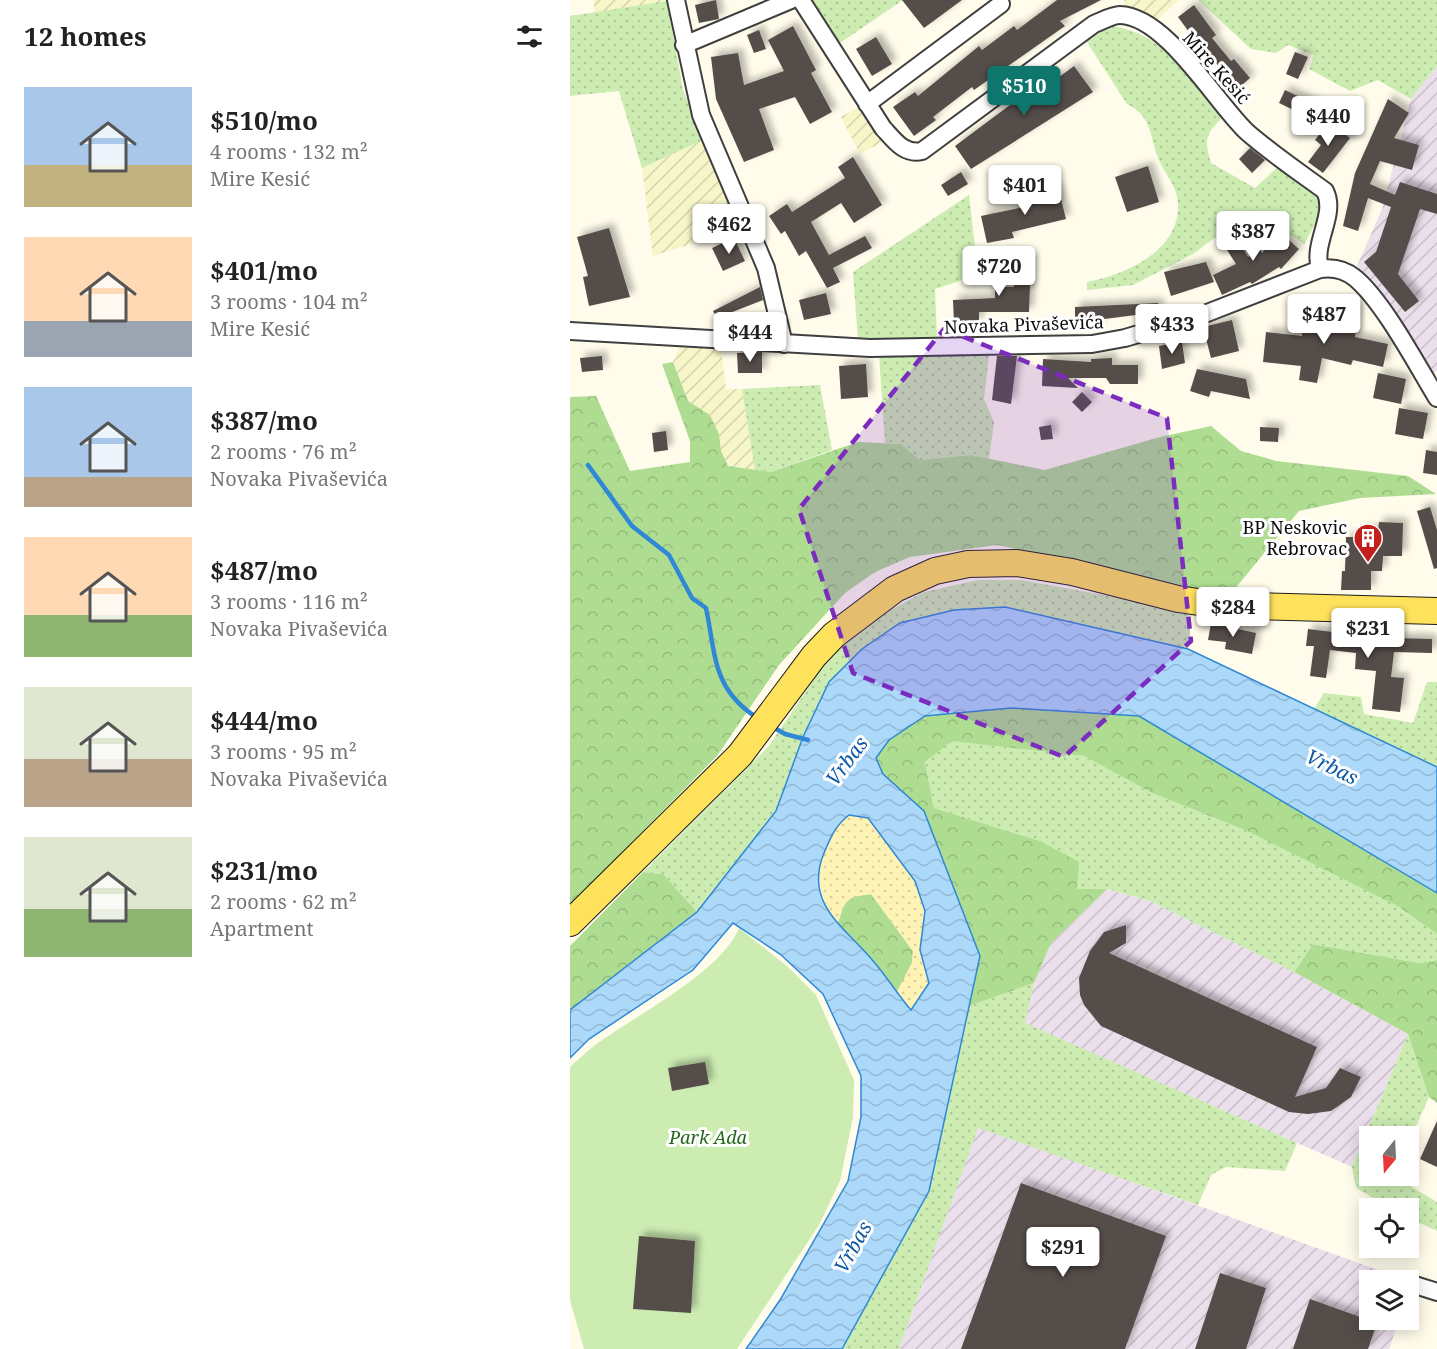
<!DOCTYPE html>
<meta charset="utf-8">
<style>
:root{--surface:#fff;--page:#f2f2f2;--text:#222;--muted:#767676;--accent:#0f766e}
body{margin:0;font-family:"Noto Serif",serif;background:var(--page);color:var(--text);height:100vh;display:flex;flex-direction:column;font-size:22px;white-space:nowrap}
*{box-sizing:border-box;margin:0}
p{font-size:20px;color:var(--muted)}
.icon{flex:none;width:33px;height:33px;fill:none;stroke:currentColor;stroke-width:2;stroke-linecap:round;stroke-linejoin:round}
.map{position:relative;flex:1;overflow:hidden}
.panel{display:flex;flex-direction:column;background:var(--surface);width:570px}
.panel>*{flex:none}
.needle{width:39px;rotate:198deg}
.controls{position:absolute;left:789px;top:1126px;display:grid;gap:12px}
.controls a{display:grid;place-items:center;width:60px;height:60px;border-radius:0px;background:var(--surface);box-shadow:0 3px 15px #0003;font-size:30px}
.price{position:absolute;translate:-50% -51px;padding:0 14px;border-radius:6px;background:#fff;color:#222;font-size:20px;line-height:39px;filter:drop-shadow(0 2px 3px #0008)}
.price::after{content:'';position:absolute;left:50%;top:36px;width:18px;height:14px;margin-left:-9px;background:inherit;clip-path:polygon(0 0,100% 0,50% 100%)}
.price.active{background:var(--accent);color:#fff}
ul{padding:0;list-style:none}
li{display:flex;align-items:center;gap:18px;height:150px;padding:0 24px}
li span{display:grid;place-items:center;flex:none;width:168px;height:120px;border-radius:0px;color:#555}
li>.icon{margin-inline-start:auto}
span .icon{width:72px;height:72px;fill:#fffc;stroke-width:1}
li b{font-size:26px}
h2{display:flex;justify-content:space-between;align-items:center;height:72px;padding:0 24px;font-size:26px}
main{display:flex;flex:1;min-height:0}
.map>svg:first-child{display:block}
</style>
<main>
<section class="panel">
<h2>12 homes<svg class="icon" aria-label="filters" viewBox="0 0 24 24"><path d="M4 7h16M4 17h16"/><circle cx="9" cy="7" r="2"/><circle cx="15" cy="17" r="2"/></svg></h2>
<ul>
<li><span style="background:linear-gradient(#a9c7e8 65%,#c2b280 0)"><svg class="icon" aria-label="home" viewBox="0 0 24 24"><path d="M3 11l9-7 9 7M6 9v11h12V9"/></svg></span><div><b>$510/mo</b><p>4 rooms · 132 m²</p><p>Mire Kesić</p></div></li>
<li><span style="background:linear-gradient(#ffd9b3 70%,#9aa5b1 0)"><svg class="icon" aria-label="home" viewBox="0 0 24 24"><path d="M3 11l9-7 9 7M6 9v11h12V9"/></svg></span><div><b>$401/mo</b><p>3 rooms · 104 m²</p><p>Mire Kesić</p></div></li>
<li><span style="background:linear-gradient(#a9c7e8 75%,#b9a48a 0)"><svg class="icon" aria-label="home" viewBox="0 0 24 24"><path d="M3 11l9-7 9 7M6 9v11h12V9"/></svg></span><div><b>$387/mo</b><p>2 rooms · 76 m²</p><p>Novaka Pivaševića</p></div></li>
<li><span style="background:linear-gradient(#ffd9b3 65%,#8fb573 0)"><svg class="icon" aria-label="home" viewBox="0 0 24 24"><path d="M3 11l9-7 9 7M6 9v11h12V9"/></svg></span><div><b>$487/mo</b><p>3 rooms · 116 m²</p><p>Novaka Pivaševića</p></div></li>
<li><span style="background:linear-gradient(#dfe7d0 60%,#b9a48a 0)"><svg class="icon" aria-label="home" viewBox="0 0 24 24"><path d="M3 11l9-7 9 7M6 9v11h12V9"/></svg></span><div><b>$444/mo</b><p>3 rooms · 95 m²</p><p>Novaka Pivaševića</p></div></li>
<li><span style="background:linear-gradient(#dfe7d0 60%,#8fb573 0)"><svg class="icon" aria-label="home" viewBox="0 0 24 24"><path d="M3 11l9-7 9 7M6 9v11h12V9"/></svg></span><div><b>$231/mo</b><p>2 rooms · 62 m²</p><p>Apartment</p></div></li>
</ul>
</section>
<div class="map">
<svg width="867" height="1349" viewBox="0 0 867 1349">
<defs>
<pattern id="industrial-furrows" width="10" height="10" patternUnits="userSpaceOnUse" patternTransform="scale(1.5)"><rect width="10" height="10" fill="#ebdfec"/><path d="M-1 1l2-2M0 10L10 0M9 11l2-2" fill="none" stroke="#c8bec9"/></pattern>
<pattern id="farmland-furrows" width="10" height="10" patternUnits="userSpaceOnUse" patternTransform="scale(1.5)"><rect width="10" height="10" fill="#f7f6c9"/><path d="M-1 1l2-2M0 10L10 0M9 11l2-2" fill="none" stroke="#d3d2ab"/></pattern>
<pattern id="grass-dots" width="8" height="8" patternUnits="userSpaceOnUse" patternTransform="scale(1.5)"><rect width="8" height="8" fill="#ccecb2"/><path d="M2 2h.1M6 6h.1" fill="none" stroke="#aec998" stroke-width="1.8" stroke-linecap="round"/></pattern>
<pattern id="forest-crowns" width="20" height="18" patternUnits="userSpaceOnUse" patternTransform="scale(1.5)"><rect width="20" height="18" fill="#aedd91"/><path d="M2 6a3 3 0 1 1 6 0M12 15a3 3 0 1 1 6 0" fill="none" stroke="#94bc7c"/></pattern>
<pattern id="sand-dots" width="8" height="8" patternUnits="userSpaceOnUse" patternTransform="scale(1.5)"><rect width="8" height="8" fill="#fef3b4"/><path d="M2 2h.1M6 6h.1" fill="none" stroke="#d8cf9a" stroke-width="1.8" stroke-linecap="round"/></pattern>
<pattern id="water-waves" width="16" height="10" patternUnits="userSpaceOnUse" patternTransform="scale(1.5)"><rect width="16" height="10" fill="#acd8fa"/><path d="M0 5q4-4 8 0t8 0" fill="none" stroke="#93b8d5"/></pattern>
<filter id="shadow"><feDropShadow dx="5" dy="-5" stdDeviation="3" flood-color="#0004"/></filter>
</defs>
<rect width="100%" height="100%" fill="#fffceb"/>
<path fill="url(#industrial-furrows)" d="M 867,66 L 867,370 L 862,376 L 841,341 L 787,266 L 812,209 L 841,99 Z
M 537,889 L 580,901 L 724,972 L 838,1034 L 782,1167 L 454,1023 L 464,983 L 481,943 Z
M 408,1127 L 842,1282 L 839,1293 L 838,1281 L 800,1281 L 800,1320 L 829,1320 L 819,1349 L 329,1349 Z"/>
<path fill="url(#farmland-furrows)" d="M 23,0 L 97,0 L 97,1 L 25,13 Z
M 554,0 L 609,0 L 586,21 L 555,8 Z
M 291,105 L 314,141 L 290,154 L 271,117 Z
M 133,140 L 172,228 L 83,256 L 72,168 Z
M 110,347 L 151,349 L 156,389 L 172,389 L 185,470 L 158,466 L 151,451 L 149,434 L 140,415 L 118,401 L 103,362 Z"/>
<path fill="url(#grass-dots)" d="M 242,0 L 333,0 L 267,45 Z
M 628,0 L 867,0 L 867,66 L 841,99 L 808,80 L 780,91 L 739,69 L 744,55 L 718,45 L 706,53 L 681,49 Z
M 97,1 L 113,90 L 133,140 L 72,168 L 49,91 L 0,96 L 0,16 Z
M 542,26 C 594,33 623,80 653,117 C 635,135 634,139 641,163 L 685,188 L 709,166 C 750,197 764,194 734,244 L 690,214 L 664,223 L 623,254 L 563,285 L 517,290 L 517,282 C 555,275 610,251 608,204 C 608,187 594,173 588,158 C 579,135 583,117 557,104 L 515,39 Z
M 399,195 L 408,275 L 365,289 L 367,338 L 288,340 L 283,272 Z
M 309,355 L 419,356 L 414,399 L 424,422 L 419,459 L 400,455 L 350,460 L 331,444 L 315,443 Z
M 250,385 L 262,450 L 201,472 L 185,470 L 172,389 Z
M 408,580 L 451,580 L 622,611 L 618,649 L 435,607 L 259,682 L 233,737 L 206,811 L 127,912 L 93,874 L 73,872 L 198,747 L 254,665 L 287,628 L 354,592 Z
M 857,682 L 867,682 L 867,767 L 744,709 L 754,693 L 791,697 L 794,714 L 843,723 Z
M 382,740 L 514,756 L 582,793 L 677,831 L 829,907 L 867,934 L 867,960 L 849,963 L 743,944 L 724,972 L 580,901 L 537,889 L 506,889 L 470,841 L 364,808 L 355,762 Z
M 464,983 L 455,1023 L 727,1143 L 715,1171 L 656,1167 L 641,1175 L 628,1205 L 408,1128 L 329,1349 L 272,1349 L 359,1191 L 399,1006 Z
M 838,1034 L 859,1097 L 839,1142 L 838,1137 L 800,1137 L 800,1176 L 824,1176 L 867,1202 L 867,1231 L 839,1218 L 838,1209 L 823,1209 L 786,1188 L 782,1167 Z"/>
<path fill="url(#forest-crowns)" d="M 103,362 L 118,401 L 140,415 L 149,434 L 151,451 L 158,466 L 201,472 L 288,442 L 331,444 L 350,460 L 400,455 L 475,470 L 590,437 L 641,426 L 671,451 L 706,461 L 838,476 L 866,494 L 790,498 L 729,511 L 658,597 L 553,571 L 427,545 L 340,557 L 305,572 L 275,593 L 209,665 L 147,756 L 0,905 L 0,397 L 26,396 L 60,471 L 120,462 L 120,441 L 92,364 Z
M 441,708 L 569,716 L 867,893 L 867,934 L 829,907 L 677,831 L 582,793 L 514,756 L 382,741 L 355,762 L 364,808 L 470,841 L 509,862 L 507,889 L 537,889 L 481,943 L 464,983 L 399,1006 L 410,956 L 354,811 L 313,774 L 306,758 L 319,740 L 355,716 Z
M 73,872 L 93,874 L 127,912 L 0,1010 L 0,946 Z
M 301,894 L 343,951 L 342,963 L 327,992 L 302,960 L 267,925 L 275,902 L 285,896 Z
M 743,944 L 849,963 L 867,960 L 867,1103 L 859,1097 L 838,1034 L 724,972 Z"/>
<path fill="url(#sand-dots)" d="M 278,815 L 298,818 L 345,881 L 355,911 L 350,950 L 359,983 L 341,1010 L 327,992 L 342,963 L 343,951 L 301,894 C 275,897 275,901 267,925 C 242,884 240,849 278,815 Z"/>
<path fill="#ccecb2" d="M 169,928 L 218,967 L 246,995 L 284,1080 L 283,1117 L 270,1181 L 249,1225 L 167,1349 L 14,1349 L 0,1300 L 0,1067 C 8,1060 16,1052 24,1046 C 64,1016 151,973 169,928 Z"/>
<path fill="url(#water-waves)" stroke="#2e88d6" stroke-width="1.5" fill-rule="evenodd" d="M 435,607 L 618,649 L 867,767 L 867,893 L 569,716 L 441,708 L 355,716 L 319,740 L 306,758 L 313,774 L 354,811 L 410,956 L 359,1191 L 272,1349 L 176,1349 L 210,1300 L 278,1181 L 291,1117 L 291,1076 L 253,994 L 210,954 L 163,923 L 123,970 L 19,1039 L 0,1058 L 0,1010 L 127,912 L 206,811 L 233,737 L 259,682 L 292,649 L 330,623 L 384,610 ZM 279,815 L 298,818 L 345,881 L 355,911 L 350,950 L 359,983 L 341,1010 C 328,995 317,977 304,962 C 276,928 233,904 254,853 C 261,837 265,826 279,815 Z"/>
<g fill="none" stroke-linecap="round" stroke-linejoin="round">
<path stroke="#2e88d6" stroke-width="4.5" d="M 18,465 L 62,526 L 99,555 L 122,598 L 136,608 C 146,655 142,690 189,719
M 201,726 L 215,734 L 238,740"/>
</g>
<path fill="#554e48" filter="url(#shadow)" d="M 146,0 L 149,19 L 129,23 L 125,5 Z
M 332,0 L 392,0 L 354,28 Z
M 487,0 L 531,0 L 490,21 L 495,26 L 404,90 L 402,87 L 363,117 L 366,120 L 344,136 L 323,107 L 345,92 L 348,96 L 409,46 L 412,50 L 444,26 L 447,30 Z
M 624,5 L 646,35 L 642,38 L 661,61 L 664,59 L 680,78 L 663,93 L 646,73 L 651,69 L 632,46 L 630,47 L 608,17 Z
M 223,26 L 246,70 L 241,73 L 262,112 L 240,124 L 225,97 L 189,109 L 204,150 L 174,162 L 146,99 L 141,57 L 168,53 L 174,85 L 214,71 L 198,40 Z
M 189,30 L 196,49 L 184,53 L 177,35 Z
M 306,37 L 322,64 L 302,76 L 286,49 Z
M 725,52 L 738,57 L 728,79 L 716,74 Z
M 504,66 L 523,92 L 401,169 L 385,146 L 440,105 L 475,83 L 477,86 Z
M 715,90 L 747,105 L 740,118 L 709,103 Z
M 818,99 L 839,113 L 824,138 L 849,145 L 842,170 L 810,161 L 800,184 L 825,195 L 830,182 L 867,194 L 867,214 L 850,209 L 828,274 L 849,301 L 835,312 L 794,262 L 806,252 L 821,207 L 798,198 L 788,231 L 773,226 L 785,173 Z
M 759,122 L 780,138 L 753,173 L 738,162 L 751,145 L 745,140 Z
M 680,148 L 695,160 L 682,173 L 669,159 Z
M 283,157 L 312,205 L 284,223 L 271,203 L 241,222 L 259,255 L 295,236 L 302,248 L 263,268 L 270,282 L 257,288 L 236,251 L 229,256 L 215,231 L 211,234 L 199,216 L 217,204 L 222,212 L 275,178 L 268,167 Z
M 578,166 L 589,202 L 557,212 L 545,177 Z
M 391,172 L 398,184 L 378,196 L 371,185 Z
M 488,187 L 496,219 L 442,232 L 444,238 L 417,243 L 411,216 L 454,207 L 451,197 Z
M 39,228 L 60,297 L 19,306 L 13,277 L 18,276 L 7,237 Z
M 662,231 L 678,257 L 690,250 L 692,253 L 711,233 L 729,249 L 711,269 L 709,267 L 682,284 L 680,282 L 652,295 L 643,275 L 666,264 L 650,239 Z
M 164,238 L 175,261 L 153,271 L 142,248 Z
M 444,259 L 461,259 L 459,312 L 409,312 L 409,322 L 384,323 L 383,300 L 425,298 L 425,287 L 444,287 Z
M 636,262 L 644,282 L 601,296 L 594,272 Z
M 190,287 L 193,300 L 147,318 L 143,311 Z
M 256,293 L 261,314 L 234,320 L 229,300 Z
M 588,303 L 589,312 L 527,320 L 527,328 L 505,328 L 505,307 Z
M 765,305 L 788,307 L 785,337 L 818,344 L 813,367 L 783,360 L 781,365 L 752,358 L 747,383 L 729,380 L 731,366 L 693,362 L 696,332 L 732,336 L 733,318 L 764,320 Z
M 662,320 L 669,351 L 641,358 L 633,327 Z
M 612,342 L 615,363 L 592,369 L 589,346 Z
M 192,352 L 192,373 L 168,373 L 167,353 Z
M 32,356 L 33,370 L 12,372 L 10,358 Z
M 427,356 L 447,356 L 441,404 L 422,400 Z
M 542,358 L 542,365 L 568,365 L 568,384 L 540,384 L 536,378 L 498,378 L 508,388 L 472,386 L 473,359 L 521,362 L 521,359 Z
M 296,364 L 298,397 L 271,399 L 269,366 Z
M 627,369 L 676,379 L 680,399 L 641,391 L 639,397 L 620,391 Z
M 808,373 L 836,379 L 831,404 L 803,398 Z
M 512,392 L 522,402 L 512,412 L 502,402 Z
M 829,408 L 858,413 L 853,439 L 825,434 Z
M 481,425 L 483,439 L 471,440 L 469,427 Z
M 690,427 L 709,428 L 708,442 L 690,441 Z
M 96,431 L 98,450 L 84,452 L 82,433 Z
M 856,450 L 867,452 L 867,475 L 853,473 Z
M 860,507 L 867,530 L 867,568 L 864,569 L 847,511 Z
M 809,522 L 833,523 L 832,556 L 813,556 L 812,571 L 801,571 L 801,590 L 771,590 L 772,571 L 775,571 L 776,537 L 791,537 L 792,530 L 808,530 Z
M 641,623 L 686,633 L 682,654 L 655,649 L 656,642 L 638,640 Z
M 738,629 L 788,635 L 788,630 L 825,634 L 825,638 L 862,639 L 862,653 L 824,652 L 821,677 L 834,678 L 830,712 L 802,709 L 806,671 L 785,669 L 786,653 L 760,650 L 756,678 L 740,676 L 744,646 L 736,646 Z
M 556,925 L 556,943 L 539,953 L 747,1047 L 725,1097 L 756,1088 L 770,1068 L 791,1077 L 781,1097 L 761,1111 L 738,1114 L 719,1112 L 531,1026 L 514,1005 L 510,995 L 509,978 L 520,951 L 534,932 Z
M 135,1062 L 139,1084 L 102,1091 L 98,1068 Z
M 867,1121 L 867,1167 L 850,1159 Z
M 451,1183 L 596,1236 L 555,1349 L 391,1349 Z
M 69,1236 L 125,1241 L 121,1313 L 63,1309 Z
M 650,1273 L 696,1288 L 676,1349 L 625,1349 Z
M 740,1299 L 807,1323 L 798,1349 L 723,1349 Z"/>
<g fill="none" stroke-linecap="round" stroke-linejoin="round">
<g stroke="#3f3f3f" stroke-width="20">
<path id="minor" d="M 106,0 L 131,115 L 196,268 L 214,344
M 231,0 L 313,128 C 324,140 334,155 352,151 L 524,24 C 532,21 542,15 550,15 C 596,16 646,103 677,132 C 701,153 729,172 755,191 C 767,215 742,242 750,269
M 114,45 L 221,0
M 297,104 L 431,4
M 0,331 L 300,348 L 522,344 L 555,338 L 632,315 L 750,269 C 763,267 774,269 785,278 C 813,301 847,365 867,398
M 845,1285 L 867,1292"/>
</g>
<g stroke="#1d1d1d" stroke-width="28">
<path id="primary" d="M 0,923 L 170,755 L 244,656 L 264,635 L 325,589 L 365,571 L 398,564 L 447,563 L 502,572 L 608,599 L 649,605 L 867,611"/>
</g>
<use href="#minor" stroke="#fff" stroke-width="16"/>
<use href="#primary" stroke="#ffe25b" stroke-width="26"/>
</g>
<path fill="#7b2cbf" fill-opacity="0.2" stroke="#7b2cbf" stroke-width="4.5" stroke-dasharray="12 8" stroke-linejoin="round" d="M 374,329 L 597,418 L 621,641 L 494,757 L 283,673 L 229,509 Z"/>
<defs>
<g id="building-pin" transform="scale(1.5)"><path d="M0 17L-7.5 6A9.5 9.5 0 1 1 7.5 6Z" fill="#c41f1c" stroke="#fff"/><path d="M-4-6H4V6H1V3H-1V6H-4ZM-2.5-4.3h1.7v1.8h-1.7ZM.8-4.3h1.7v1.8H.8ZM-2.5-1h1.7V.8h-1.7ZM.8-1h1.7V.8H.8Z" fill="#fff"/></g>
</defs>
<g fill-rule="evenodd">
<use href="#building-pin" x="798" y="538"/>
</g>
<g text-anchor="middle" stroke-width="6" stroke-linejoin="round" paint-order="stroke">
<g font-size="18" fill="#0c0c0c" stroke="#fff">
<text transform="translate(646 68) rotate(48)" y="6">Mire Kesić</text>
<text transform="translate(454 325) rotate(-2)" y="6">Novaka Pivaševića</text>
</g>
<g font-size="18" fill="#0c0c0c" stroke="#fff" text-anchor="end">
<text x="777" y="534">BP Neskovic<tspan x="777" dy="21">Rebrovac</tspan></text>
</g>
<g font-size="18" font-style="italic" fill="#246719" stroke="#fff">
<text x="138" y="1144">Park Ada</text>
</g>
<g font-size="20" font-style="italic" fill="#0e59a5" stroke="#fff">
<text transform="translate(277 761) rotate(-53)" y="7">Vrbas</text>
<text transform="translate(762 767) rotate(26)" y="7">Vrbas</text>
<text transform="translate(283 1247) rotate(-61)" y="7">Vrbas</text>
</g>
</g>
</svg>
<div class="controls">
<a><svg class="needle" viewBox="-14 -14 28 28"><path d="M0-13l5 13h-10z" fill="#e53935"/><path d="M0 13l5-13h-10z" fill="#767676"/></svg></a>
<a><svg class="icon" aria-label="locate" viewBox="0 0 24 24"><circle cx="12" cy="12" r="6"/><path d="M12 2v4M12 18v4M2 12h4M18 12h4"/></svg></a>
<a><svg class="icon" aria-label="layers" viewBox="0 0 24 24"><path d="M12 4l9 5-9 5-9-5zM3 14l9 5 9-5"/></svg></a>
</div>
<b class="price active" style="left:454px;top:117px">$510</b>
<b class="price" style="left:758px;top:147px">$440</b>
<b class="price" style="left:455px;top:216px">$401</b>
<b class="price" style="left:159px;top:255px">$462</b>
<b class="price" style="left:683px;top:262px">$387</b>
<b class="price" style="left:429px;top:297px">$720</b>
<b class="price" style="left:754px;top:345px">$487</b>
<b class="price" style="left:602px;top:355px">$433</b>
<b class="price" style="left:180px;top:363px">$444</b>
<b class="price" style="left:663px;top:638px">$284</b>
<b class="price" style="left:798px;top:659px">$231</b>
<b class="price" style="left:493px;top:1278px">$291</b>
</div>
</main>
